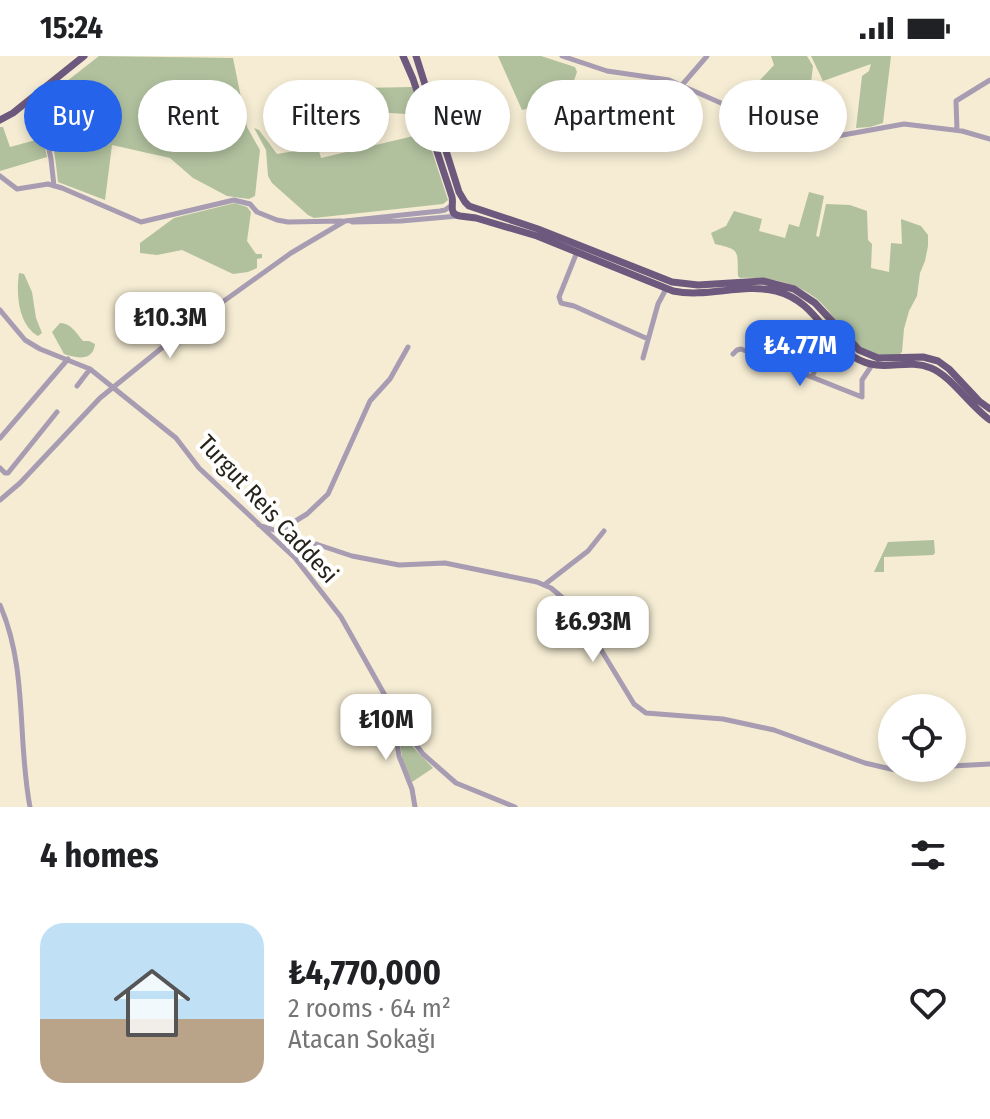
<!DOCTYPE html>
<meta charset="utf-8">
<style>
:root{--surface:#fff;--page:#f6f6f6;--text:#202124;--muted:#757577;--accent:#2563eb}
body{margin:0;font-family:"Fira Sans Condensed",sans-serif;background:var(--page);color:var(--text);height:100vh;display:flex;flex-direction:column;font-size:30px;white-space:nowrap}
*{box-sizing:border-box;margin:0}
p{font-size:26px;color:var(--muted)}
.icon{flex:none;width:44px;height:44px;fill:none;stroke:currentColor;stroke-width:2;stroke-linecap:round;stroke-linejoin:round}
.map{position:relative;height:751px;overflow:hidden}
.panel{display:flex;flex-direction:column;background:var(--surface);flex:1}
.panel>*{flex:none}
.guide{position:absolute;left:24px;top:24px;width:942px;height:72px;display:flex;gap:16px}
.fabs{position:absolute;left:878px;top:638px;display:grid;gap:16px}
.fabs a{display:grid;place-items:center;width:88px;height:88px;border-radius:50%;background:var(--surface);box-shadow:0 4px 12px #0003;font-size:40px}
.price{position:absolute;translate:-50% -68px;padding:0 18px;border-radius:16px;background:#fff;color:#222;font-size:26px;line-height:52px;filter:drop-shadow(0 2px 4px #0008)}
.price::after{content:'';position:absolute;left:50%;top:48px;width:24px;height:18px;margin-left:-12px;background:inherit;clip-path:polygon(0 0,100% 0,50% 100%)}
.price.on{background:var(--accent);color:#fff}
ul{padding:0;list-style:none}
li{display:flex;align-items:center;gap:24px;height:200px;padding:0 40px}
li span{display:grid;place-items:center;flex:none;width:224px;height:160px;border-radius:24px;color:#555}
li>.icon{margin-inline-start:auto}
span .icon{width:96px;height:96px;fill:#fffc;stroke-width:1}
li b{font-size:34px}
h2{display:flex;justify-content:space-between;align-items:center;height:96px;padding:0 40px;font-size:34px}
.tag{padding:0 28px;border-radius:36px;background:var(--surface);box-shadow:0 4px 12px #0003;font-size:28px;line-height:72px}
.tag.on{background:var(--accent);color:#fff}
.status{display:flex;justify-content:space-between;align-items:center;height:56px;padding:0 40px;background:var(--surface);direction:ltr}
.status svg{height:22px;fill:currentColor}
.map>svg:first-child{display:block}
</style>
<div class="status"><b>15:24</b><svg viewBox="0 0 49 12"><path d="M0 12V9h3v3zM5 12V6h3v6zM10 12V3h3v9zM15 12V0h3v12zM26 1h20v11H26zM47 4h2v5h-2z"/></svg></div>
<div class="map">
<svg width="990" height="751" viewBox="0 0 990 751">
<rect width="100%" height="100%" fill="#f5ecd3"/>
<path fill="#b1c19e" d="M 99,0 L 233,2 L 247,71 L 260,94 L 255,140 L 249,143 L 227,140 L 193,122 L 170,102 L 112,89 L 105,144 L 58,126 C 55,98 52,72 39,47 Z
M 498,0 L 541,0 L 575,11 L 577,16 L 567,44 L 522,54 Z
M 771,0 L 807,0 L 813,10 L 811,27 L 812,33 L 818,43 L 818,77 L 812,80 L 786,73 L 736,50 L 774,9 Z
M 811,0 L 891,0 L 883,67 L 870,71 L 856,72 L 862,20 L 869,15 L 871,8 L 823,25 Z
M 412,31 L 421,59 L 360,55 L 360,32 Z
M 578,35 L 603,42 L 601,60 L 569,61 Z
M 0,71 L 3,71 L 10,91 L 43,82 L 47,101 L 0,115 Z
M 254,72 L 259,74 L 277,98 L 318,91 L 321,102 L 426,77 L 448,144 L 443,148 L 314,162 L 308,159 L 272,127 L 268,120 L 266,94 Z
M 809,136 L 824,140 L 816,180 L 819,181 L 826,148 L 850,149 L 867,155 L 868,184 L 872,188 L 871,212 L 889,216 L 891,187 L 902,188 L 901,163 L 921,170 L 928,179 L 928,190 L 925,205 L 920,217 L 917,240 L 909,255 L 904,273 L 902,296 L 900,298 C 892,299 883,300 875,299 C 848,292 836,259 817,243 C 794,225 768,221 740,222 L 738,220 C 737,194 741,194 715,188 L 711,177 L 726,170 L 734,155 L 762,163 L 759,175 L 785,182 L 789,168 L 799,171 Z
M 235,147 L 247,151 L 251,156 L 247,185 L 256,198 L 262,198 L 262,202 L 257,203 L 257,212 L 248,216 L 233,218 L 182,194 L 157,199 L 140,197 L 140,187 L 174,162 Z
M 19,217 L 24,218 L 32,236 L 36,262 L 42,277 L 38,280 C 18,268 16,238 19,217 Z
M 60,267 C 71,267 76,277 83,285 L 89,285 L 95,288 C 93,306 76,302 64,298 L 52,276 Z
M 934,484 L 935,497 L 933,499 L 884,501 L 884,516 L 874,516 L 888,486 Z
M 400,672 L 412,690 L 433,712 L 412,726 L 403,707 L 398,673 Z"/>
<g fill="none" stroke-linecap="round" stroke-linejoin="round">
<path stroke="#a79cb1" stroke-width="5" d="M 562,0 L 607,15 L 669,24 L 784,75 L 815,84 L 904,68 L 962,75 L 990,83
M 682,29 L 707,0
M 31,43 L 43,66 L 51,103 L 54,130
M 957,74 L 956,45 L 990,24
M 0,120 L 17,133 L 48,128 L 62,132 L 141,166 L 234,144 L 250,148 L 257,156 L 277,164 L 288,166 L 342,165
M 352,166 L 401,165 L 458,160
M 577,196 L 559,241 L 561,247 L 574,250 L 648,283
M 0,254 L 25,284 L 40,293 L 90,313 L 176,382 L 199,412 L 295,502 L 341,561 L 387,643 L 393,658 L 399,700 L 412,733 L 415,751
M 733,298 L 737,294 L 741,293 L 862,341 L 862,324 L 872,309
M 643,302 L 658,248 L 666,233
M 812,321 L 824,293
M 77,330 L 90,313
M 0,382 L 68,303
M 0,412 L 5,417 L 8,417 L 57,356
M 0,444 L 20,427 L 100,342 L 189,270 L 291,197 L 345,165 L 440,155 L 445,154 L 452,149
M 259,469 L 352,500 L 399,509 L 445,507 L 537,526 L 551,532 L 569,547 L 603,597 L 634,648 L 646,657 L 723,663 L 774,674 L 865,707 L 904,716 L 927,712
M 279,475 L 307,458 L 328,438 L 370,345 L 390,323 L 408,291
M 544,529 L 588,495 L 604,475
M 0,549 C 28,613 17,684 30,751
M 393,658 L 423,698 L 456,727 L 515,751
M 952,710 L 990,708"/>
<path stroke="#6d597e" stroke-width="7" d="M 403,0 L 413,23 L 452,141 C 454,149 448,158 460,160
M 416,0 L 459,136 L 465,146 L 469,150 L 538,173 L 672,226 L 698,229 L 763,225 L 794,233 L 815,247 L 859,294 L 878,302 L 923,301 L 938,305 L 949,313 L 979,345 L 990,353
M 0,64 L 13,57 L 84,0
M 460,160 L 476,162 L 537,180 L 673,235 C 707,242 742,227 776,235 C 815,245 824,281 854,301 C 883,319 904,301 931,312 C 951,320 970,350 990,364"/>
</g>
<g text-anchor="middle" stroke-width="8" stroke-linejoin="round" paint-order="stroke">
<g font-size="24" fill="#27231a" stroke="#fff">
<text transform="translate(268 453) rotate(47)" y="8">Turgut Reis Caddesi</text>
</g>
</g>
</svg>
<div class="fabs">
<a><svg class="icon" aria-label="locate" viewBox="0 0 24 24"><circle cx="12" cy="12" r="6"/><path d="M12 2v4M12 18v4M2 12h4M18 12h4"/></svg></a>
</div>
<b class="price" style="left:170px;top:304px">₺10.3M</b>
<b class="price on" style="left:800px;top:332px">₺4.77M</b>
<b class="price" style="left:593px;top:608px">₺6.93M</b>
<b class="price" style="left:386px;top:706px">₺10M</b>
<div class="guide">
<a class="tag on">Buy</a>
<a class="tag">Rent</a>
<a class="tag">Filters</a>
<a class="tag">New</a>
<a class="tag">Apartment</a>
<a class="tag">House</a>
</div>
</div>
<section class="panel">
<h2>4 homes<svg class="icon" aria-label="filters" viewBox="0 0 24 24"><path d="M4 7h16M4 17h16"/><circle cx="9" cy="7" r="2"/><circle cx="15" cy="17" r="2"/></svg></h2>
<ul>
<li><span style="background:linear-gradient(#bfe0f5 60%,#b9a48a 0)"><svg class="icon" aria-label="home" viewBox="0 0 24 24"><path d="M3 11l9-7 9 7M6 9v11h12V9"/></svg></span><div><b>₺4,770,000</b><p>2 rooms · 64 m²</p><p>Atacan Sokağı</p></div><svg class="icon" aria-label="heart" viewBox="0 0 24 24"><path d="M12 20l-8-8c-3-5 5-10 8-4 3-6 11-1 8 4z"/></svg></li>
</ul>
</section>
